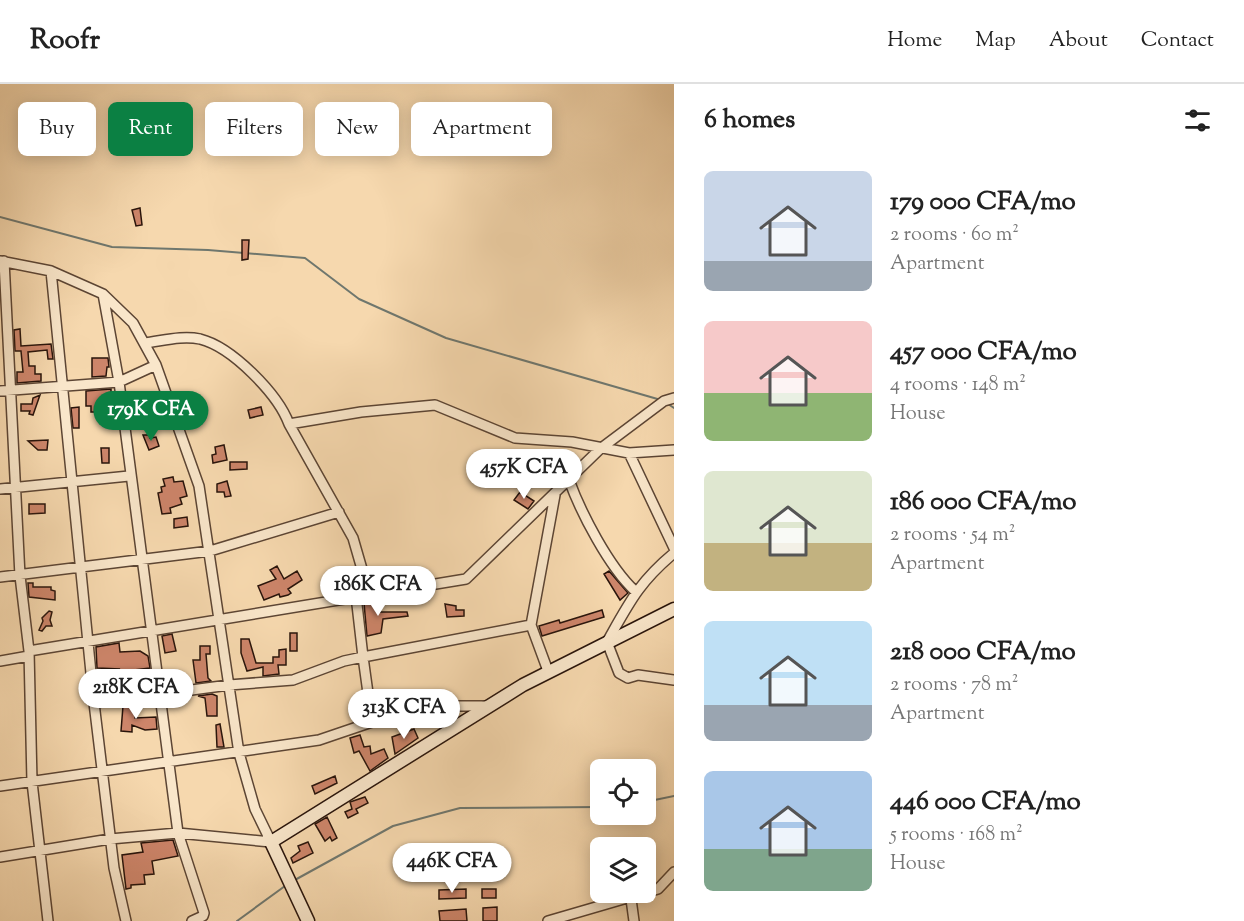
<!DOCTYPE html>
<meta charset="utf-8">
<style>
:root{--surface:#fff;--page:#f6f6f6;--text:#222;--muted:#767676;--line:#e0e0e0;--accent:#0b8043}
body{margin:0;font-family:"Sorts Mill Goudy",serif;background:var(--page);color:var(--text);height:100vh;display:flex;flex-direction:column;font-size:22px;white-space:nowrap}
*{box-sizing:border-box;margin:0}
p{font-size:20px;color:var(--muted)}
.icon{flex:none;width:33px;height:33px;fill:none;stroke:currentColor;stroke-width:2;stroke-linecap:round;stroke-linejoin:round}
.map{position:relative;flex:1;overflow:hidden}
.panel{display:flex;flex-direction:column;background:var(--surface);width:570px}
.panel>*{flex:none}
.top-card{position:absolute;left:18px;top:18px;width:566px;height:54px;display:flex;gap:12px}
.buttons{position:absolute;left:590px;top:675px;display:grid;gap:12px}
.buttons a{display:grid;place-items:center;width:66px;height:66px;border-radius:9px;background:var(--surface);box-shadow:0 3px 15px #0003;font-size:30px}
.price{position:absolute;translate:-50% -51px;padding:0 14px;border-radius:21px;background:#fff;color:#222;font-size:20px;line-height:39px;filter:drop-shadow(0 2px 3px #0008)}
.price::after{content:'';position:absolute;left:50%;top:36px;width:18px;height:14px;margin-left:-9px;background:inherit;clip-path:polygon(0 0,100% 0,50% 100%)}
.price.active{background:var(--accent);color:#fff}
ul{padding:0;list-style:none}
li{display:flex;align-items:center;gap:18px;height:150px;padding:0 30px}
li span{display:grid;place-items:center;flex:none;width:168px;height:120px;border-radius:9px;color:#555}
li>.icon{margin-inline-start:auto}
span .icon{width:72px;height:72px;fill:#fffc;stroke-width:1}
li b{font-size:26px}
h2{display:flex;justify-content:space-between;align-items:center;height:72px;padding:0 30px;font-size:26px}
.chip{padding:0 21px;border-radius:9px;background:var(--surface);box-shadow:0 3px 15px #0003;font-size:21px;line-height:54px}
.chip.active{background:var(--accent);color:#fff}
header{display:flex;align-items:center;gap:36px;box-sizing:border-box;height:84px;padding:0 30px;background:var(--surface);border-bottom:2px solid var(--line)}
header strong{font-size:28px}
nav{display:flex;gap:33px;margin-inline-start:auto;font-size:21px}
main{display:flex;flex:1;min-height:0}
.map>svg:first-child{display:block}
</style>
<header>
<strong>Roofr</strong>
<nav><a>Home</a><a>Map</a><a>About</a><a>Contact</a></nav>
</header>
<main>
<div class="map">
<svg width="674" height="837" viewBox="0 0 674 837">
<rect width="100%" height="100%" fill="#f6d8ae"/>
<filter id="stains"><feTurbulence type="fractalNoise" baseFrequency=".00333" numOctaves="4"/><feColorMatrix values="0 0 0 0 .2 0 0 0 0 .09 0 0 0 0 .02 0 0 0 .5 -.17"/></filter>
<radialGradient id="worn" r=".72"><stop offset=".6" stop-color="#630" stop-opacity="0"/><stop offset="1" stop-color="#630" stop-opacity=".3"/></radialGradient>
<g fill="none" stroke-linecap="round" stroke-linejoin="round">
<path stroke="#6f776e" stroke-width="2" d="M 0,133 L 112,163 L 208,166 L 305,174 L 359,215 L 446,254 L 661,316
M 668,320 L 674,324
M 645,718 L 674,712
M 293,797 L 393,742 L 460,724 L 600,723
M 237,837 L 285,802"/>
</g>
<path fill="#cd856a" stroke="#29140b" stroke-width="1.5" d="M 140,124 L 142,141 L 136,142 L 132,126 Z
M 242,156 L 249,156 L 248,175 L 242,176 Z
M 20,245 L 21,262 L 51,260 L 53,275 L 48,275 L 47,266 L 28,268 L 29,282 L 35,282 L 35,290 L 41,290 L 41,297 L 17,299 L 17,288 L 23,288 L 21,267 L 15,267 L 14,246 Z
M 92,274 L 108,274 L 109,283 L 107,283 L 106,292 L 92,293 Z
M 111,305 L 111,328 L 91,328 L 91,322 L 86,322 L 86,307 Z
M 40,311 L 33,331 L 29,330 L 30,327 L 21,327 L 21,320 L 32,320 L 33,314 Z
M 79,323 L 79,344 L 73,344 L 71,324 Z
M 261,323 L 263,331 L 250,334 L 248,326 Z
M 143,351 L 150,351 L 150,354 L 156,353 L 159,362 L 149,366 Z
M 48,356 L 47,366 L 38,366 L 28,357 Z
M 224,361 L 227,376 L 213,379 L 212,371 L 216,370 L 215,363 Z
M 101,364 L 109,364 L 109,379 L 102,379 Z
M 230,378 L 247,378 L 247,385 L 230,386 Z
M 173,393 L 174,398 L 183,397 L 187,412 L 180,414 L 182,420 L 170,424 L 171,429 L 162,430 L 158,409 L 162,408 L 161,403 L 165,402 L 163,395 Z
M 227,397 L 231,412 L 225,413 L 224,408 L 217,408 L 217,400 Z
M 520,408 L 534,417 L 528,425 L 514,416 Z
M 29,420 L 45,420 L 45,429 L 29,430 Z
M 187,433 L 188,442 L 174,444 L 174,435 Z
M 277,482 L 284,495 L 297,487 L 302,496 L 288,505 L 291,509 L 288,511 L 280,513 L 279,510 L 264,516 L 258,502 L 276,495 L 270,486 Z
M 609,487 L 628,509 L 620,516 L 604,490 Z
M 28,499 L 33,499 L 33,503 L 51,503 L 51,506 L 55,507 L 55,516 L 29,513 Z
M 379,516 L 379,528 L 407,528 L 408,532 L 383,535 L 381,549 L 367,552 L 364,519 Z
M 445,520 L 456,522 L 456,526 L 464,526 L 464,532 L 447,533 Z
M 602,526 L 604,533 L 542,552 L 539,542 L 559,536 L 560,539 Z
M 49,527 L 52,528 L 50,536 L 52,542 L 46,542 L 42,547 L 39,546 L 43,537 L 42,534 Z
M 290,549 L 297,549 L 297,567 L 290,567 Z
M 172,550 L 176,567 L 165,569 L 162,552 Z
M 241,555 L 249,555 L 256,579 L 273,579 L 273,573 L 279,573 L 279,566 L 286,565 L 286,581 L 278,581 L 279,590 L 263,592 L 263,583 L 247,587 L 241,569 Z
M 119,559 L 120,568 L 140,567 L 148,572 L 150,584 L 118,588 L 120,609 L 100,611 L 99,601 L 114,600 L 114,592 L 119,585 L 97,584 L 96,563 Z
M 200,562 L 210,562 L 210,570 L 206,570 L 208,594 L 211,597 L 196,599 L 193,576 L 200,576 Z
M 212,610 L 217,612 L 217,632 L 207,632 L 205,614 L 198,612 Z
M 135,620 L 135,634 L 156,633 L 157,645 L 145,646 L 132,641 L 132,648 L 121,647 L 123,622 Z
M 220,640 L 224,663 L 217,663 L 216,641 Z
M 414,645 L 418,654 L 395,670 L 392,653 Z
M 360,651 L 364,663 L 370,662 L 371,670 L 384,665 L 388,674 L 370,687 L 359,667 L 354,669 L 350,654 Z
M 335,692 L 337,699 L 315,710 L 312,702 Z
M 365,713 L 368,719 L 356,725 L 358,729 L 348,734 L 345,728 L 352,725 L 350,718 Z
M 327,733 L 337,754 L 332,757 L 330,753 L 325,757 L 315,740 Z
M 173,756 L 178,772 L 152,777 L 154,790 L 144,791 L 145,800 L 131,801 L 131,804 L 126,805 L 122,771 L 143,768 L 141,759 Z
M 308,758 L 313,769 L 293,779 L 291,774 L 300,767 L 298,762 Z
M 466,805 L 466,814 L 439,815 L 439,806 Z
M 482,805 L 496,805 L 496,814 L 482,814 Z
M 497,823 L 497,837 L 483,837 L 483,824 Z
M 466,825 L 467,837 L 440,837 L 439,827 Z"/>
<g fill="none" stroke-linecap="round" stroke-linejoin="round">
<g stroke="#5c4534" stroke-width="12">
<path id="street" d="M 0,177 L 51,187 L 103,210 L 133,239 L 156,281 L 199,402 L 239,669 L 255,725 L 271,758
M 4,177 L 20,492 L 29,567 L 32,698 L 48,837
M 51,187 L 94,619 L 114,784 L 126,837
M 103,210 L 119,298 L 178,749 L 204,829 L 203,832 L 192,837
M 144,259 C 162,257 182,251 200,255 C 232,263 278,310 289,340 L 353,454 L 366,499 L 356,512 L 363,573 L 531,541 L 548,587
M 0,307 L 119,298 L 156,281
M 289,340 L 361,328 L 435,321 L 515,354 L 572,358 L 629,369 L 674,366
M 629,369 L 674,464
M 569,396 C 581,429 609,483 635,507
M 0,405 L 129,392
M 674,469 C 639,498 629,519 607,558 L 619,589 L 628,594 L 638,591 L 674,596
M 0,493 L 210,467 L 339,428
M 531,541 L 555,411
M 29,567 L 466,495 L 600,365 L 664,317 L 674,314
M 0,577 L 29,572
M 94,619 L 229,601 L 293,596 L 344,577 L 363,573 L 372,638
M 0,702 L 319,656 L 372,638 L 440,622 L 488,622
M 0,773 L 110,755 L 178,749 L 271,758
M 631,815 L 634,837
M 548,837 L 658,805 L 674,788"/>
</g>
<g stroke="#29140b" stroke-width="15">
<path id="secondary" d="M 308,837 L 271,758 L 523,601 L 674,525"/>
</g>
<use href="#street" stroke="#f9e6ca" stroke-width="9"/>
<use href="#secondary" stroke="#f9e6ca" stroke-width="12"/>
</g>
<rect width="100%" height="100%" filter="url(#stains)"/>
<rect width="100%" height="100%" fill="url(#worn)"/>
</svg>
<div class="buttons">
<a><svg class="icon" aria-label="locate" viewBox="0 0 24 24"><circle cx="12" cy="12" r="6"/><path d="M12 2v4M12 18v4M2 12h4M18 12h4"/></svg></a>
<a><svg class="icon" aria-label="layers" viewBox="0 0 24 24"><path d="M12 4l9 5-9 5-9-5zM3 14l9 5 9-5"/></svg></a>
</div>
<b class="price active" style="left:151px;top:358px">179K CFA</b>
<b class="price" style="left:524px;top:416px">457K CFA</b>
<b class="price" style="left:378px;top:533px">186K CFA</b>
<b class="price" style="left:136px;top:636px">218K CFA</b>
<b class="price" style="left:404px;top:656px">313K CFA</b>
<b class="price" style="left:452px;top:810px">446K CFA</b>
<div class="top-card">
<a class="chip">Buy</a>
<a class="chip active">Rent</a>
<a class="chip">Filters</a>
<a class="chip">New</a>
<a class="chip">Apartment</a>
</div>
</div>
<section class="panel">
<h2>6 homes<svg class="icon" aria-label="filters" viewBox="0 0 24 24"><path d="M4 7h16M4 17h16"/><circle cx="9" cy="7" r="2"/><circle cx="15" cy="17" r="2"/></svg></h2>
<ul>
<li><span style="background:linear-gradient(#c9d6e8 75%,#9aa5b1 0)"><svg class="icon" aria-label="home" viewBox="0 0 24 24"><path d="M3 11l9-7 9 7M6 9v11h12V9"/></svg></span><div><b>179 000 CFA/mo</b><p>2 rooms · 60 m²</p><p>Apartment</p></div></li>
<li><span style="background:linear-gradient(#f6c9c9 60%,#8fb573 0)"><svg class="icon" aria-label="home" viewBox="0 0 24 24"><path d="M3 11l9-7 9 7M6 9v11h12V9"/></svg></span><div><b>457 000 CFA/mo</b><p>4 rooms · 148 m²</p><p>House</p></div></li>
<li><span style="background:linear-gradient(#dfe7d0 60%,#c2b280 0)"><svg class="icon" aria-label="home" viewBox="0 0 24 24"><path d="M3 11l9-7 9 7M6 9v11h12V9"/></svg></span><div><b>186 000 CFA/mo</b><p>2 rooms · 54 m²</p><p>Apartment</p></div></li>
<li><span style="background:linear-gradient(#bfe0f5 70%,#9aa5b1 0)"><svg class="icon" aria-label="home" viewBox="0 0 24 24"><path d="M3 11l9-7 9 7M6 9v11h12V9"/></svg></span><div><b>218 000 CFA/mo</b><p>2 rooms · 78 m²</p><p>Apartment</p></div></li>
<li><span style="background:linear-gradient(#a9c7e8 65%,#7fa58c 0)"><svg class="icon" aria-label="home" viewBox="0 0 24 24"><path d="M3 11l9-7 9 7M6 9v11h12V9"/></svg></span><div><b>446 000 CFA/mo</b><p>5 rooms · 168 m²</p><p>House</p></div></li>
</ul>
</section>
</main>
